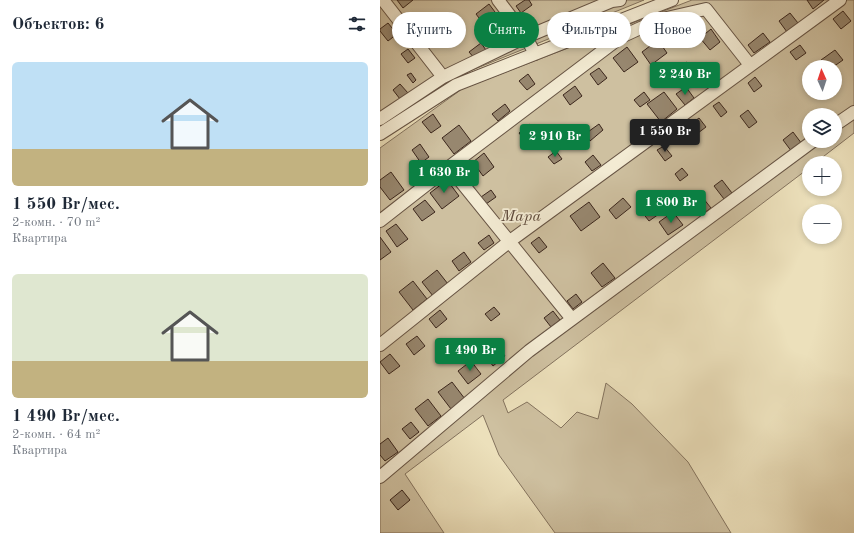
<!DOCTYPE html>
<html lang="ru">
<meta charset="utf-8">
<style>
:root{--surface:#fff;--page:#f2f2f3;--text:#1f2937;--muted:#747a83;--accent:#0b8043}
body{margin:0;font-family:"Old Standard TT",serif;background:var(--page);color:var(--text);height:100vh;display:flex;flex-direction:column;font-size:15px;white-space:nowrap}
*{box-sizing:border-box;margin:0}
p{font-size:13px;color:var(--muted)}
.icon{flex:none;width:22px;height:22px;fill:none;stroke:currentColor;stroke-width:2;stroke-linecap:round;stroke-linejoin:round}
.map{position:relative;flex:1;overflow:hidden}
.drawer{display:flex;flex-direction:column;background:var(--surface);width:380px}
.drawer>*{flex:none}
.hud{position:absolute;left:12px;top:12px;width:380px;height:36px;display:flex;gap:8px}
.needle{width:26px;rotate:357deg}
.controls{position:absolute;left:422px;top:60px;display:grid;gap:8px}
.controls a{display:grid;place-items:center;width:40px;height:40px;border-radius:50%;background:var(--surface);box-shadow:0 2px 6px #0003;font-size:20px}
.price{position:absolute;translate:-50% -34px;padding:0 9px;border-radius:4px;background:var(--accent);color:#fff;font-size:13px;line-height:26px;filter:drop-shadow(0 1px 2px #0008)}
.price::after{content:'';position:absolute;left:50%;top:24px;width:12px;height:9px;margin-left:-6px;background:inherit;clip-path:polygon(0 0,100% 0,50% 100%)}
.price.on{background:#222;color:#fff}
ul{padding:0;list-style:none}
li{display:grid;align-content:center;gap:8px;height:212px;padding:0 12px}
li span{display:grid;place-items:center;height:124px;border-radius:6px;color:#555}
li>.icon{margin-inline-start:auto}
span .icon{width:72px;height:72px;fill:#fffc;stroke-width:1}
li b{font-size:17px}
h2{display:flex;justify-content:space-between;align-items:center;height:48px;padding:0 12px;font-size:17px}
.chip{padding:0 14px;border-radius:18px;background:var(--surface);box-shadow:0 2px 6px #0003;font-size:14px;line-height:36px}
.chip.on{background:var(--accent);color:#fff}
main{display:flex;flex:1;min-height:0}
.map>svg:first-child{display:block}
</style>
<main>
<section class="drawer">
<h2>Объектов: 6<svg class="icon" aria-label="filters" viewBox="0 0 24 24"><path d="M4 7h16M4 17h16"/><circle cx="9" cy="7" r="2"/><circle cx="15" cy="17" r="2"/></svg></h2>
<ul>
<li><span style="background:linear-gradient(#bfe0f5 70%,#c2b280 0)"><svg class="icon" aria-label="home" viewBox="0 0 24 24"><path d="M3 11l9-7 9 7M6 9v11h12V9"/></svg></span><div><b>1 550 Br/мес.</b><p>2-комн. · 70 m²</p><p>Квартира</p></div></li>
<li><span style="background:linear-gradient(#dfe7d0 70%,#c2b280 0)"><svg class="icon" aria-label="home" viewBox="0 0 24 24"><path d="M3 11l9-7 9 7M6 9v11h12V9"/></svg></span><div><b>1 490 Br/мес.</b><p>2-комн. · 64 m²</p><p>Квартира</p></div></li>
</ul>
</section>
<div class="map">
<svg width="474" height="533" viewBox="0 0 474 533">
<rect width="100%" height="100%" fill="#ece0bb"/>
<filter id="stains"><feTurbulence type="fractalNoise" baseFrequency=".005" numOctaves="4"/><feColorMatrix values="0 0 0 0 .2 0 0 0 0 .09 0 0 0 0 .02 0 0 0 .5 -.17"/></filter>
<radialGradient id="worn" r=".72"><stop offset=".6" stop-color="#630" stop-opacity="0"/><stop offset="1" stop-color="#630" stop-opacity=".3"/></radialGradient>
<path fill="#cec0a0" stroke="#84735e" fill-rule="evenodd" d="M 0,0 L 264,0 L 85,73 L 0,126 Z
M 312,0 L 474,0 L 474,133 L 435,163 L 429,163 L 429,168 L 123,400 L 128,413 L 147,402 L 181,428 L 197,412 L 218,419 L 226,383 L 252,404 L 308,462 L 351,533 L 175,533 L 119,455 L 103,415 L 25,474 L 64,533 L 0,533 L 0,148 L 82,89 ZM 429,67 L 455,67 L 455,93 L 429,93 ZM 429,115 L 455,115 L 455,141 L 429,141 Z"/>
<path fill="#97876f" stroke="#3b261c" d="M 17,0 L 33,0 L 23,8 Z
M 145,0 L 149,0 L 152,5 L 141,13 L 136,6 Z
M 427,0 L 444,0 L 433,9 Z
M 109,4 L 115,12 L 102,22 L 96,14 Z
M 463,11 L 471,21 L 461,29 L 453,19 Z
M 410,13 L 418,23 L 407,32 L 399,21 Z
M 123,18 L 129,25 L 119,33 L 113,26 Z
M 8,23 L 17,34 L 8,41 L 0,31 L 0,29 Z
M 331,29 L 340,42 L 330,50 L 320,38 Z
M 383,33 L 390,42 L 374,53 L 368,45 Z
M 278,40 L 287,53 L 271,65 L 262,52 Z
M 101,43 L 106,50 L 95,59 L 89,52 Z
M 420,45 L 426,53 L 416,60 L 410,52 Z
M 247,47 L 258,62 L 244,72 L 233,58 Z
M 28,49 L 35,58 L 28,63 L 21,54 Z
M 455,50 L 463,60 L 453,67 L 446,67 L 441,60 Z
M 307,62 L 312,70 L 306,74 L 301,66 Z
M 219,68 L 227,78 L 218,85 L 210,74 Z
M 31,73 L 36,80 L 33,83 L 27,75 Z
M 148,74 L 155,84 L 147,90 L 139,81 Z
M 375,77 L 382,86 L 374,92 L 368,83 Z
M 20,84 L 28,93 L 20,99 L 13,90 Z
M 195,86 L 202,96 L 190,105 L 183,95 Z
M 306,87 L 314,98 L 305,105 L 296,94 Z
M 264,92 L 270,100 L 260,107 L 254,100 Z
M 284,92 L 297,109 L 281,122 L 267,104 Z
M 339,102 L 347,112 L 341,117 L 333,106 Z
M 125,104 L 130,111 L 118,121 L 112,114 Z
M 368,110 L 377,122 L 369,128 L 360,116 Z
M 53,114 L 61,126 L 51,133 L 42,122 Z
M 319,118 L 326,127 L 318,133 L 311,124 Z
M 150,124 L 158,135 L 147,143 L 139,133 Z
M 219,124 L 223,130 L 210,141 L 205,134 Z
M 79,125 L 91,141 L 74,154 L 62,138 Z
M 413,132 L 422,144 L 412,152 L 403,140 Z
M 40,144 L 49,157 L 41,163 L 32,150 Z
M 284,146 L 292,156 L 285,161 L 277,150 Z
M 176,151 L 182,159 L 174,164 L 168,157 Z
M 104,153 L 114,167 L 103,176 L 93,162 Z
M 213,155 L 221,165 L 212,171 L 205,162 Z
M 302,168 L 308,175 L 300,181 L 295,174 Z
M 11,172 L 24,190 L 10,200 L 0,187 L 0,180 Z
M 67,180 L 79,196 L 62,209 L 50,193 Z
M 342,180 L 352,193 L 344,199 L 334,186 Z
M 111,190 L 116,197 L 106,204 L 101,197 Z
M 243,198 L 251,207 L 236,219 L 229,210 Z
M 323,198 L 331,208 L 324,213 L 317,203 Z
M 45,200 L 55,212 L 42,221 L 33,209 Z
M 209,202 L 220,217 L 201,231 L 190,216 Z
M 272,204 L 279,214 L 269,221 L 262,212 Z
M 293,212 L 303,225 L 288,235 L 279,222 Z
M 16,224 L 28,239 L 17,247 L 6,231 Z
M 109,235 L 114,243 L 104,250 L 98,243 Z
M 0,237 L 11,252 L 0,260 Z
M 159,237 L 167,247 L 159,253 L 151,243 Z
M 84,252 L 91,262 L 79,271 L 72,261 Z
M 223,263 L 235,278 L 222,287 L 211,273 Z
M 57,270 L 68,284 L 53,296 L 42,282 Z
M 33,281 L 47,299 L 33,310 L 19,292 Z
M 196,294 L 202,302 L 193,309 L 187,301 Z
M 114,307 L 120,314 L 111,321 L 105,314 Z
M 60,310 L 67,319 L 56,328 L 49,319 Z
M 173,311 L 180,320 L 171,327 L 164,318 Z
M 37,336 L 45,346 L 34,355 L 26,344 Z
M 112,339 L 125,356 L 113,366 L 100,348 Z
M 10,354 L 20,366 L 9,374 L 0,362 Z
M 91,361 L 101,374 L 88,384 L 78,371 Z
M 72,382 L 85,399 L 71,409 L 58,392 Z
M 48,399 L 61,416 L 48,426 L 35,409 Z
M 31,422 L 39,432 L 30,439 L 22,429 Z
M 8,438 L 18,452 L 5,461 L 0,455 L 0,444 Z
M 22,490 L 30,500 L 18,510 L 10,500 Z"/>
<g fill="none" stroke-linecap="round" stroke-linejoin="round">
<g stroke="#675444" stroke-width="14">
<path id="minor" d="M 3,0 L 63,77
M 118,0 L 146,37 L 155,54
M 0,119 L 63,77 L 146,37 L 232,1 L 240,0
M 455,125 L 474,112
M 0,134 L 76,85 L 292,0
M 69,167 L 192,319
M 0,221 L 69,167 L 241,37 L 278,20 L 326,9 L 370,65
M 0,345 L 130,241 L 460,0
M 0,477 L 149,351 L 433,141"/>
</g>
<use href="#minor" stroke="#f3ebd3" stroke-width="12"/>
</g>
<g text-anchor="middle" stroke-width="3.5" stroke-linejoin="round" paint-order="stroke">
<g font-size="16" font-style="italic" fill="#604c3d" stroke="#f3ebd3">
<text x="141" y="221">Мара</text>
</g>
</g>
<rect width="100%" height="100%" filter="url(#stains)"/>
<rect width="100%" height="100%" fill="url(#worn)"/>
</svg>
<div class="controls">
<a><svg class="needle" viewBox="-14 -14 28 28"><path d="M0-13l5 13h-10z" fill="#e53935"/><path d="M0 13l5-13h-10z" fill="#747a83"/></svg></a>
<a><svg class="icon" aria-label="layers" viewBox="0 0 24 24"><path d="M12 4l9 5-9 5-9-5zM3 14l9 5 9-5"/></svg></a>
<a>+</a>
<a>−</a>
</div>
<b class="price" style="left:305px;top:96px">2 240 Br</b>
<b class="price on" style="left:285px;top:153px">1 550 Br</b>
<b class="price" style="left:175px;top:158px">2 910 Br</b>
<b class="price" style="left:64px;top:194px">1 630 Br</b>
<b class="price" style="left:291px;top:224px">1 800 Br</b>
<b class="price" style="left:90px;top:372px">1 490 Br</b>
<div class="hud">
<a class="chip">Купить</a>
<a class="chip on">Снять</a>
<a class="chip">Фильтры</a>
<a class="chip">Новое</a>
</div>
</div>
</main>
